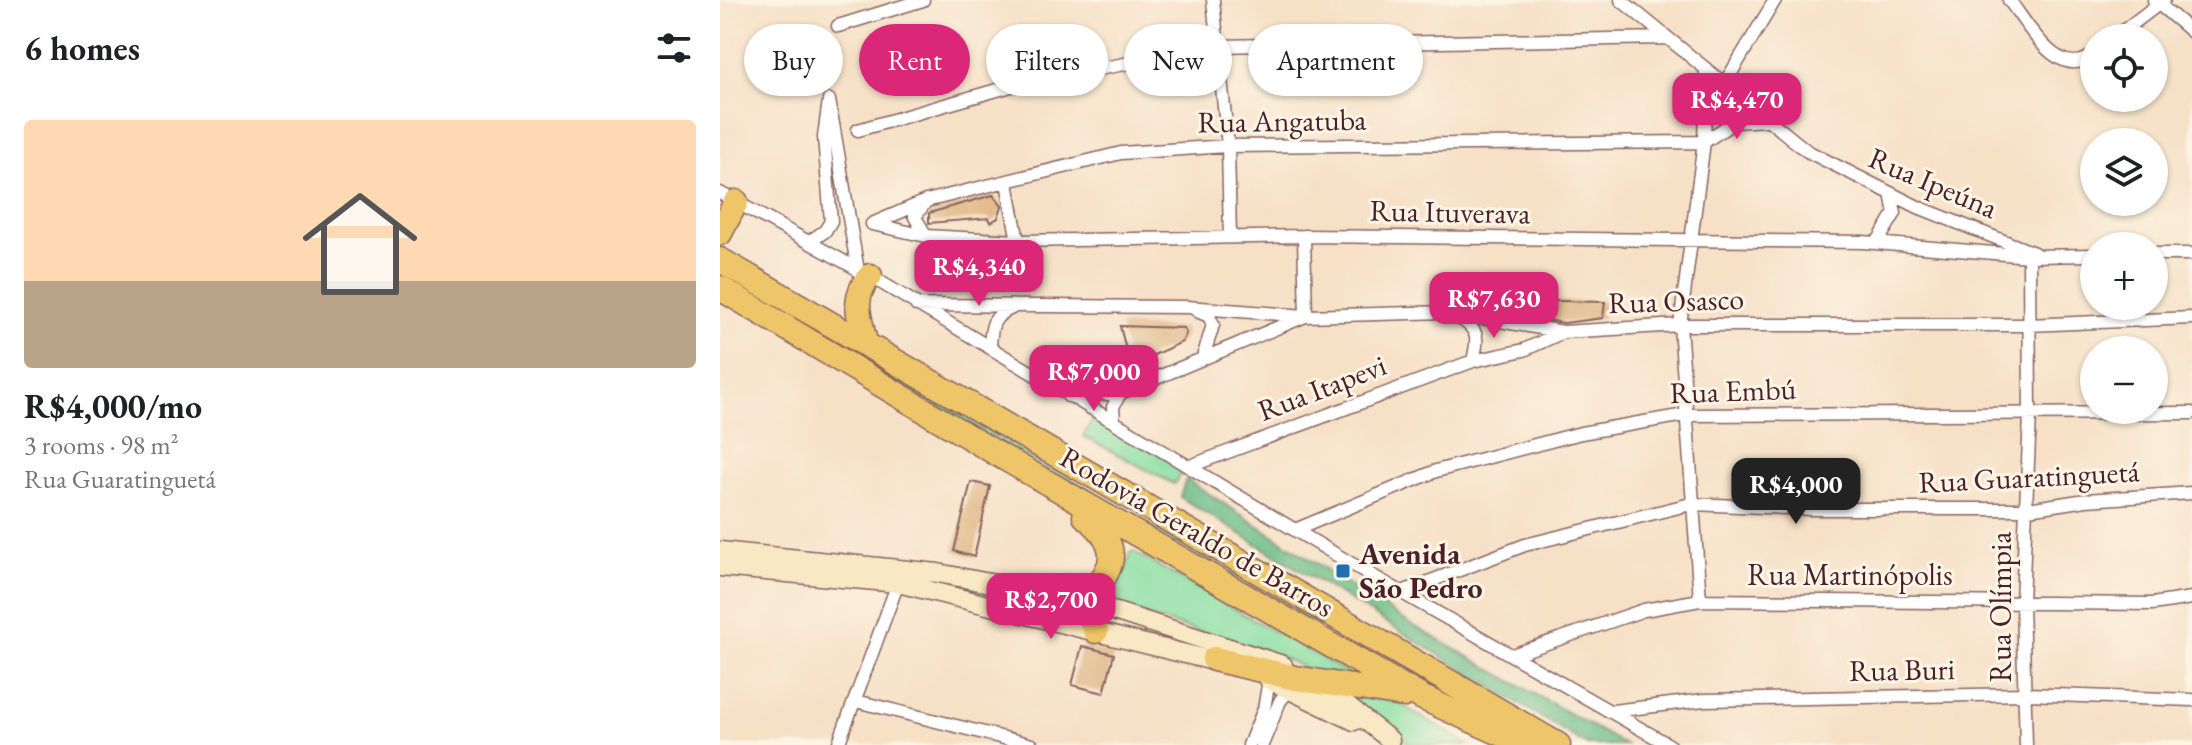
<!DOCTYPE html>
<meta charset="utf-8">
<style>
:root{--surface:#fff;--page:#f6f6f6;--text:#202124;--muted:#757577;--line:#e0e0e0;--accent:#db2777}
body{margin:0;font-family:"EB Garamond",serif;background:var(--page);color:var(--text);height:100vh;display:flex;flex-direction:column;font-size:30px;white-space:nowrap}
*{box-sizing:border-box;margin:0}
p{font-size:26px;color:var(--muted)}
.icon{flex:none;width:44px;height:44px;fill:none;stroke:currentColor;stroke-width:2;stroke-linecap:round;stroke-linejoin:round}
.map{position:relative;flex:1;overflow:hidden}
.panel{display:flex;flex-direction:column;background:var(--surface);width:720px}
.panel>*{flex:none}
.banner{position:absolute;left:24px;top:24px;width:760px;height:72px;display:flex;gap:16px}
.tools{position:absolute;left:1360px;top:24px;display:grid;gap:16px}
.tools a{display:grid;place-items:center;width:88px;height:88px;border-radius:50%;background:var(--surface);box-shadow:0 2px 6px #0004;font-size:40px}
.price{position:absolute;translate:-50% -68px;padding:0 18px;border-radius:16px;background:var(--accent);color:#fff;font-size:26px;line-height:52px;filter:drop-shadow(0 2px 4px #0008)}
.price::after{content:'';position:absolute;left:50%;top:48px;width:24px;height:18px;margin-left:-12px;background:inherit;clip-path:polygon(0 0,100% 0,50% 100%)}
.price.current{background:#222;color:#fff}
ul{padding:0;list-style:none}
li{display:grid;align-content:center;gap:16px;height:424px;padding:0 24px}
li+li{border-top:2px solid var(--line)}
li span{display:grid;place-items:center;height:248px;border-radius:8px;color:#555}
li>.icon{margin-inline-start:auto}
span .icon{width:144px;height:144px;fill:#fffc;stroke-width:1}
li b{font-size:34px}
h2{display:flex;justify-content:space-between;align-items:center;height:96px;padding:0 24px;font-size:34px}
.pill{padding:0 28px;border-radius:36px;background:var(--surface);box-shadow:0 2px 6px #0004;font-size:28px;line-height:72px}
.pill.current{background:var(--accent);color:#fff}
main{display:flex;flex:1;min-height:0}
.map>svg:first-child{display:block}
</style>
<main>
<section class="panel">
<h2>6 homes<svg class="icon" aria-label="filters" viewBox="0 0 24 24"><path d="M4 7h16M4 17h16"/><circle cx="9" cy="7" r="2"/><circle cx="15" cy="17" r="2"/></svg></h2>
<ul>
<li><span style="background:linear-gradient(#ffd9b3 65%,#b9a48a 0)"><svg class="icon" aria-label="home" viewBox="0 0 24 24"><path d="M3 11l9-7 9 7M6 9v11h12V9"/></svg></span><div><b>R$4,000/mo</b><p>3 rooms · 98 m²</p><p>Rua Guaratinguetá</p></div></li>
</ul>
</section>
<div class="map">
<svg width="1472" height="745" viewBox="0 0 1472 745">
<rect width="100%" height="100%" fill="#fcf5e5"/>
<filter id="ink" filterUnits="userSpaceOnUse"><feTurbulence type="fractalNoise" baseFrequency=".0125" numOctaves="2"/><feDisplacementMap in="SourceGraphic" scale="16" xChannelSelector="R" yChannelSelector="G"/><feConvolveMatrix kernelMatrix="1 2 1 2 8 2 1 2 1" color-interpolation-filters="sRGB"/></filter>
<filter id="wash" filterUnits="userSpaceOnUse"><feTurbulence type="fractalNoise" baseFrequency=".006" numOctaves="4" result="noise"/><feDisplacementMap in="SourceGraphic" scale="32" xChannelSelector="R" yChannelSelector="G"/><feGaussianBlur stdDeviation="1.8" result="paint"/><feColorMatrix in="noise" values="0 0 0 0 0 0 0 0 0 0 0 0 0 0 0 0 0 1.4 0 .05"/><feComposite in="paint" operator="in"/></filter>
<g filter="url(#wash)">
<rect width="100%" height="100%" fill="#f6e0c6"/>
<path fill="#86dea2" stroke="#687e66" stroke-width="2" d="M 0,273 L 806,745 L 0,281 Z
M 375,417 L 464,468 L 454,484 L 363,436 Z
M 412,551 L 633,676 L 597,673 L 549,652 L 385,604 L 398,589 Z
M 629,695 L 676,702 L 749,745 L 692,745 L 647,717 Z"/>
<path fill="#6cbd88" stroke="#5b6e5a" stroke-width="2" d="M 466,479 L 689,623 L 905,745 L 867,745 L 460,497 Z"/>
<g id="blocks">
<path fill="#e1b888" d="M 273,195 L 282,206 L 278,218 L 271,222 L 269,218 L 209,223 L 209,213 Z
M 794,300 L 885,302 L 883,318 L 844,323 L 795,315 Z
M 400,326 L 464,328 L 466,334 L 462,342 L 410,366 Z
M 251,482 L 270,486 L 254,557 L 234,551 Z
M 362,646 L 394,654 L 384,693 L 352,685 Z"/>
</g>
</g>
<g filter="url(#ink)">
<use href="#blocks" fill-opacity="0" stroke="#866361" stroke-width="2"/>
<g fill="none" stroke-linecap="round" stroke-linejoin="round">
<g stroke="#866361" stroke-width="15">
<path id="street" d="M 493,0 L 508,146 L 510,237
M 901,0 L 1087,151 L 1198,207 L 1314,253
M 1289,0 C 1309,26 1339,83 1374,54
M 1434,0 L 1472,32
M 118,26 L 203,0
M 1394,38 L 1444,0
M 1005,83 L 1055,0
M 138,130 L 291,86 L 497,46 L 947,38
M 287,183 L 298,241
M 0,193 L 150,276 L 630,563 L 949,745
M 152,224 L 206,236 L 298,241 L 584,236 L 1143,242 L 1309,256 L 1374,255
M 152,224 L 206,201 L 401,153 L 508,146 L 984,142 L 1014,122 L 1046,120
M 206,236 L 195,217 L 206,201
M 584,236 L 586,316
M 89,242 L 105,231 L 111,221 L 104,137 L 109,100 L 138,271
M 1157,243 L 1175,213 L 1171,194
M 1434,254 L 1472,254
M 196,305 L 467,307 L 586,316 L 728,312 L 843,332 L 960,325 L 1308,325 L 1472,318
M 477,311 L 489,316 L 493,325 L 483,357
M 739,318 C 760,330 758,339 753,361
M 270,347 C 271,326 272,316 292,308
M 348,396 L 400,393 L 583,317
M 394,422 L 393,407 L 400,393
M 470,466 L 753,361 L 804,350 L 843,332
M 575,530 L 716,471 L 861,433 L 965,415 L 1472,413
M 682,592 L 805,545 L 971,504 L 1092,509 L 1308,509 L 1366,500 L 1472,493
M 980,600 L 960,325 L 984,142 L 986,70
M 795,654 L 924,610 L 980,600 L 1432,604 L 1472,598
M 136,701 L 312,745
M 893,711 L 984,700 L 1307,694 L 1472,700
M 118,745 L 178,583
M 529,745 L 544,709 L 549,680
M 542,745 L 560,701 L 570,689
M 1306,745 L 1302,602 L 1310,415 L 1309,256"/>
</g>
<g stroke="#866361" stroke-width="21">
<path id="secondary" d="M 0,551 L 218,573 L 362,601 L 563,665
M 0,567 L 178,583 L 506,664
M 549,680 L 634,721
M 597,682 L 670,740"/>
</g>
<g stroke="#866361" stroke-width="27">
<path id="highway" d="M 0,233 L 16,202
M 0,260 L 838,745
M 0,288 L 279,455 L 701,697 L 806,745
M 145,342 C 139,315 131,298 150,276
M 365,516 C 404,547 396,570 362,601 L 376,631
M 494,659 L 575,678 L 684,695"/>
</g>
<use href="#street" stroke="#fff" stroke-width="12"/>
<use href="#secondary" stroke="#f8e8c3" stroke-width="18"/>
<use href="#highway" stroke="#eec569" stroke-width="24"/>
</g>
</g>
<rect fill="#1f6fb2" stroke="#fcf5e5" stroke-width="3" x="615" y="563" width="16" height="16" rx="4"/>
<g text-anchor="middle" stroke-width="6" stroke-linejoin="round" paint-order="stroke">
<g font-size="30" fill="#4a1f2b" stroke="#fcf5e5">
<text transform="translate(562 121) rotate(-1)" y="10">Rua Angatuba</text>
<text transform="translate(1213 183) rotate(23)" y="10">Rua Ipeúna</text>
<text transform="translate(730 212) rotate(1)" y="10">Rua Ituverava</text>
<text transform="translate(956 301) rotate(-2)" y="10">Rua Osasco</text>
<text transform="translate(602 388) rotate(-21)" y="10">Rua Itapevi</text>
<text transform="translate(1013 391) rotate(-2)" y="10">Rua Embú</text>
<text transform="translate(1309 477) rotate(-3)" y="10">Rua Guaratinguetá</text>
<text transform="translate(477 532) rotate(30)" y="10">Rodovia Geraldo de Barros</text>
<text x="1130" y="585">Rua Martinópolis</text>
<text transform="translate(1281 607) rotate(-90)" y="10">Rua Olímpia</text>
<text transform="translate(1182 670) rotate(-1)" y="10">Rua Buri</text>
</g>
<g font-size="30" font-weight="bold" fill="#4a1f2b" stroke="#fcf5e5" text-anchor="start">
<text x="639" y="564">Avenida<tspan x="639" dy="34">São Pedro</tspan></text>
</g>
</g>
</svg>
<div class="tools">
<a><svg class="icon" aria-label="locate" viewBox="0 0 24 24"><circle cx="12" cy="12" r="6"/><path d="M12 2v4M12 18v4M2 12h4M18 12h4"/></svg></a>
<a><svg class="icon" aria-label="layers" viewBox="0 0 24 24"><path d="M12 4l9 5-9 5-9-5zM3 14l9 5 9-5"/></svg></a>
<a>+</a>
<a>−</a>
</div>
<b class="price" style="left:1017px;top:141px">R$4,470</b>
<b class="price" style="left:259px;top:308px">R$4,340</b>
<b class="price" style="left:774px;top:340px">R$7,630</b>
<b class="price" style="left:374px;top:413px">R$7,000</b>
<b class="price current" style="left:1076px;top:526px">R$4,000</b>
<b class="price" style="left:331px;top:641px">R$2,700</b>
<div class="banner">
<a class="pill">Buy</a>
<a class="pill current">Rent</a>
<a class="pill">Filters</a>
<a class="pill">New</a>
<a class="pill">Apartment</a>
</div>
</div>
</main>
